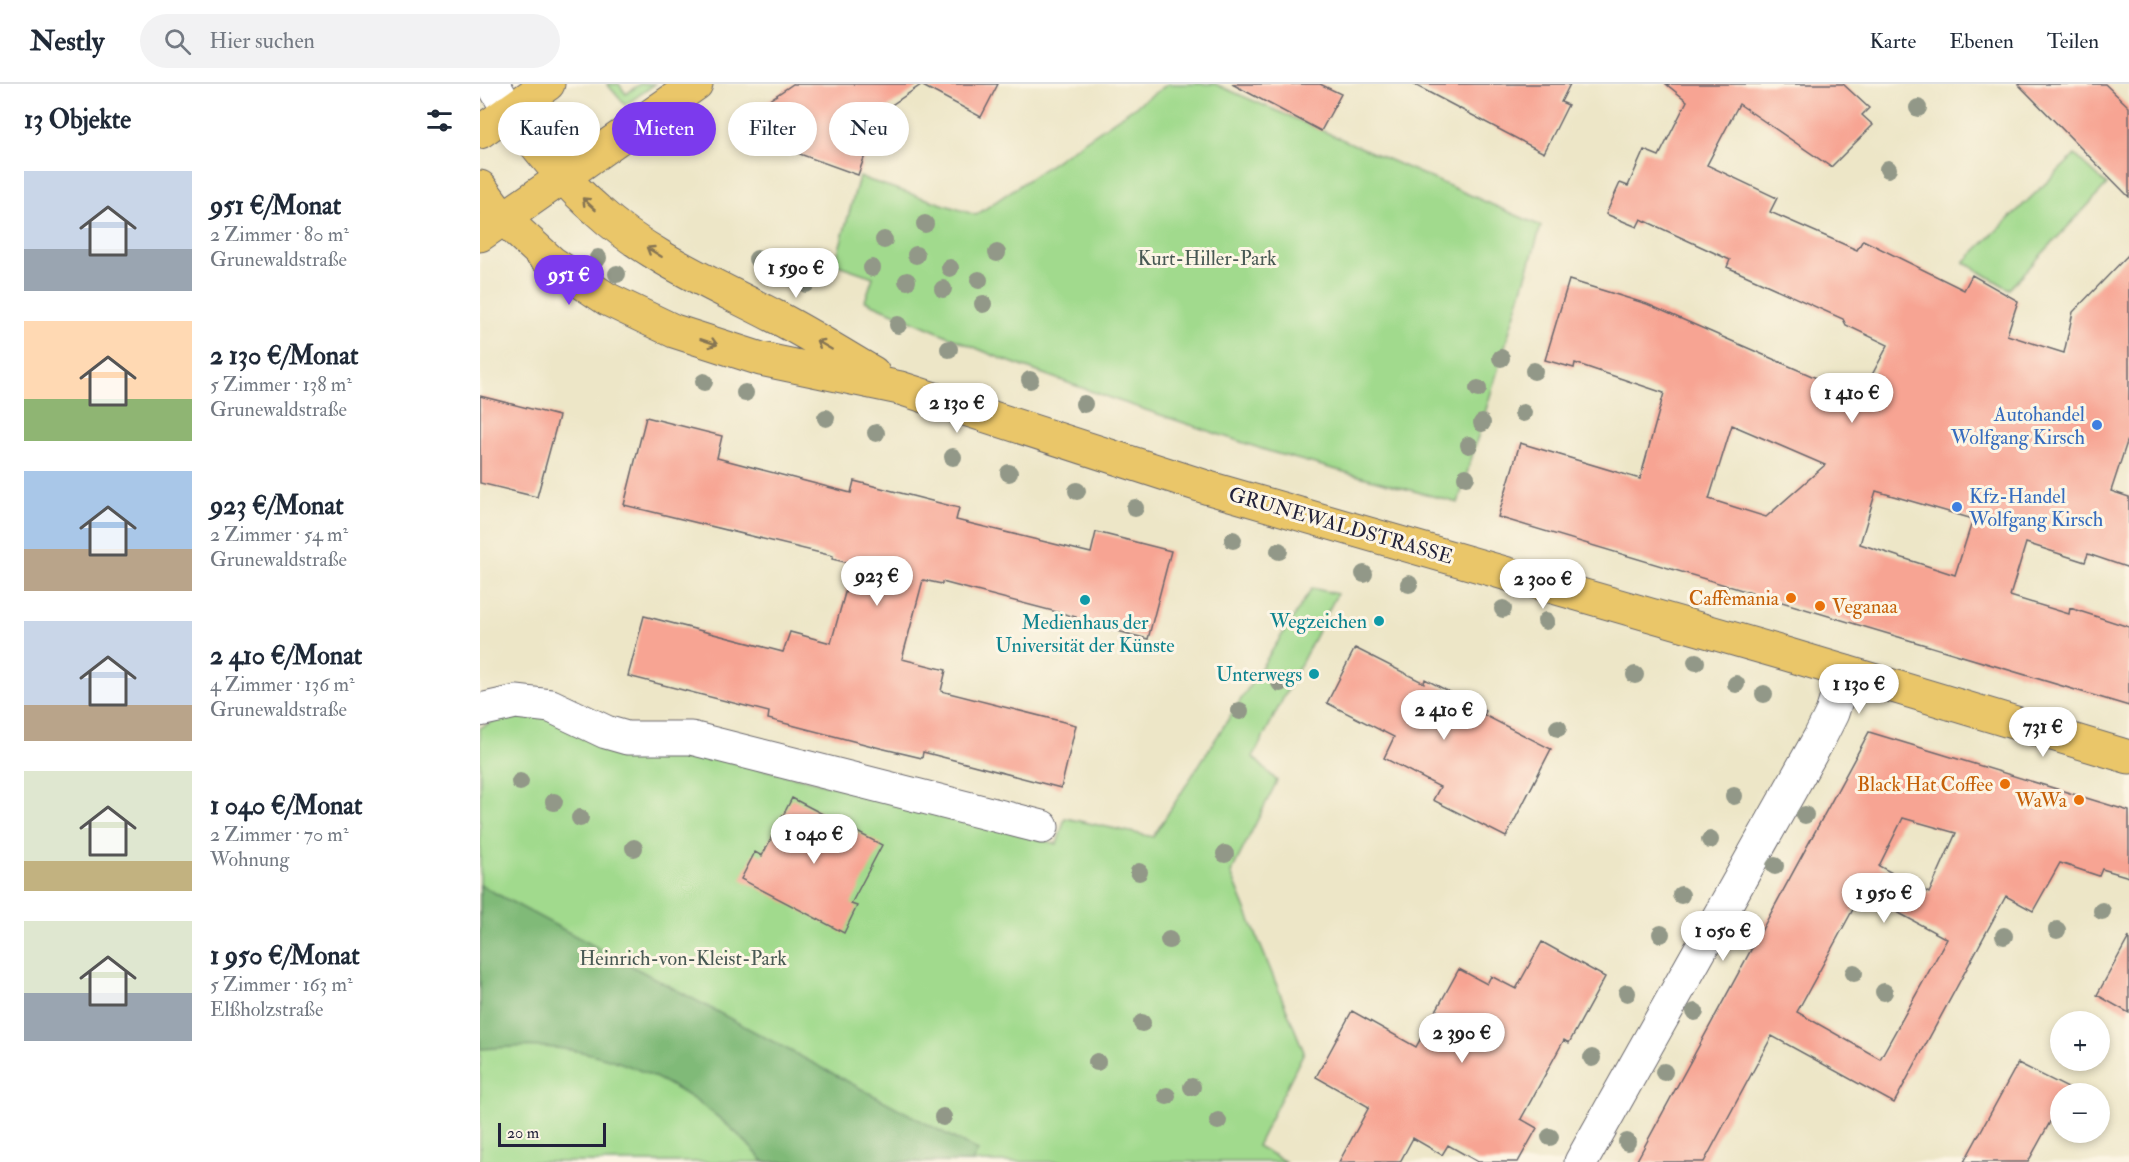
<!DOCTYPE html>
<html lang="de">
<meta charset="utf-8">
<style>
:root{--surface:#fff;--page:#f2f2f3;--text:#1f2937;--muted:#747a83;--line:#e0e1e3;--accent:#7c3aed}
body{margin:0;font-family:"IM FELL Double Pica",serif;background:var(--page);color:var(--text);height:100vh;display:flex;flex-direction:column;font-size:22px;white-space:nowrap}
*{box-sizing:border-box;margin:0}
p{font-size:20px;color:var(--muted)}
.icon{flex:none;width:33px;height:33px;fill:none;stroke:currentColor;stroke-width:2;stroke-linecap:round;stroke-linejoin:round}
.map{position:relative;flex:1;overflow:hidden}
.side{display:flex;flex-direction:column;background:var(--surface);width:480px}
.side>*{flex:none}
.hud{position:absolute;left:18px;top:18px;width:570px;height:54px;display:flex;gap:12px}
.controls{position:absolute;left:1570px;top:927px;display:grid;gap:12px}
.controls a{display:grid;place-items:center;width:60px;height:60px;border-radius:50%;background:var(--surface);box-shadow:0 3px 9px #0003;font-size:30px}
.scale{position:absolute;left:18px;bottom:15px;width:108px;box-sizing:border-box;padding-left:6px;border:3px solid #22223b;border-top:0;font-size:16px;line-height:21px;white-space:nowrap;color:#22223b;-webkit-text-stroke:4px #fcf5e5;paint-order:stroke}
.price{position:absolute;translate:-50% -51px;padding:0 14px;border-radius:21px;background:#fff;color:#222;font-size:20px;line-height:39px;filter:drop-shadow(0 2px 3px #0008)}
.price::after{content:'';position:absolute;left:50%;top:36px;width:18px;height:14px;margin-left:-9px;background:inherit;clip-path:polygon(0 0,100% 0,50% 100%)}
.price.active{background:var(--accent);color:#fff}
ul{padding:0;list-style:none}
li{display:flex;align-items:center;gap:18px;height:150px;padding:0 24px}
li span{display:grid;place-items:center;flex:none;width:168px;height:120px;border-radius:0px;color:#555}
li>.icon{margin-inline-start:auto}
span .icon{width:72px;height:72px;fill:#fffc;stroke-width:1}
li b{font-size:26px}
h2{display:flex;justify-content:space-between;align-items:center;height:72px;padding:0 24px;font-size:26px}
.tag{padding:0 21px;border-radius:27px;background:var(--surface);box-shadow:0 3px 9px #0003;font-size:21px;line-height:54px}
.tag.active{background:var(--accent);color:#fff}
header{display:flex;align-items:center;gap:36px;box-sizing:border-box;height:84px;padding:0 30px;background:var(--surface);border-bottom:2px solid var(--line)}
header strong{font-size:28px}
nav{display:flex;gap:33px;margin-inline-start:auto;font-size:21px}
.search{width:420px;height:54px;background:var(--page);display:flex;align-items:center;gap:15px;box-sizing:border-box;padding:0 21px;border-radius:33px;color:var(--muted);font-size:22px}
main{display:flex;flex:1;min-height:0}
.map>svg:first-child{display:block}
</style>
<header>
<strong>Nestly</strong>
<div class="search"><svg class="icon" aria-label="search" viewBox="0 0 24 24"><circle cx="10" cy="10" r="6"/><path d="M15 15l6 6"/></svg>Hier suchen</div>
<nav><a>Karte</a><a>Ebenen</a><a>Teilen</a></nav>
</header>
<main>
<section class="side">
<h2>13 Objekte<svg class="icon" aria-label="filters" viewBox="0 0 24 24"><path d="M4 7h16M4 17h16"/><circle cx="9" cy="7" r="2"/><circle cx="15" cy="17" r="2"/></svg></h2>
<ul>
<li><span style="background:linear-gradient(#c9d6e8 65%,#9aa5b1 0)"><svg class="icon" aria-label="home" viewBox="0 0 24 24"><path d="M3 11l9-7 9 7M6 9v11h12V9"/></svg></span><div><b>951 €/Monat</b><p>2 Zimmer · 80 m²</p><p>Grunewaldstraße</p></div></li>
<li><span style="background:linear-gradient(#ffd9b3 65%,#8fb573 0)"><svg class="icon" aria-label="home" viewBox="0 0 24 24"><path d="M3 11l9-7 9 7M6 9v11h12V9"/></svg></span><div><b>2 130 €/Monat</b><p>5 Zimmer · 138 m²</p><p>Grunewaldstraße</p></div></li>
<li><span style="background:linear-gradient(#a9c7e8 65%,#b9a48a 0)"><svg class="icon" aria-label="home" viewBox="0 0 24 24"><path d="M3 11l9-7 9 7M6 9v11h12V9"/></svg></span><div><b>923 €/Monat</b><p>2 Zimmer · 54 m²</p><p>Grunewaldstraße</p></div></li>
<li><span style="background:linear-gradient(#c9d6e8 70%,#b9a48a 0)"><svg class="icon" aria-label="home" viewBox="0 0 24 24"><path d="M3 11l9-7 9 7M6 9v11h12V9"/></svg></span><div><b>2 410 €/Monat</b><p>4 Zimmer · 136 m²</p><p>Grunewaldstraße</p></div></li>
<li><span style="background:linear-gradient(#dfe7d0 75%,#c2b280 0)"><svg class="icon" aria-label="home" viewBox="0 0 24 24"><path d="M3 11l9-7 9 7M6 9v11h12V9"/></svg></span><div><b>1 040 €/Monat</b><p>2 Zimmer · 70 m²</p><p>Wohnung</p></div></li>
<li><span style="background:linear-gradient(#dfe7d0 60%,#9aa5b1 0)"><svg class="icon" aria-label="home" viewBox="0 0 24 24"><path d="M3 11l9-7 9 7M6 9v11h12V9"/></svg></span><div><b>1 950 €/Monat</b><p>5 Zimmer · 163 m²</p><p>Elßholzstraße</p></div></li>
</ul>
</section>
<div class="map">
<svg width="1649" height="1078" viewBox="0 0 1649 1078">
<rect width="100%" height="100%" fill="#fcf5e5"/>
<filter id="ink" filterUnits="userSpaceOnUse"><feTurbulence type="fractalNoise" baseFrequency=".0167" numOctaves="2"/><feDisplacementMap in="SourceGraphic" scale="12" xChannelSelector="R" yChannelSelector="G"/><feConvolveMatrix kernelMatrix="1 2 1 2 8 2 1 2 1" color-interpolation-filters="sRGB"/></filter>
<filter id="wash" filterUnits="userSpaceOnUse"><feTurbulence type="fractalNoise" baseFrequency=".008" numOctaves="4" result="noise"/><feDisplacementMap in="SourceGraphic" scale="24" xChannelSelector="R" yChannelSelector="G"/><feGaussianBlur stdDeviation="1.35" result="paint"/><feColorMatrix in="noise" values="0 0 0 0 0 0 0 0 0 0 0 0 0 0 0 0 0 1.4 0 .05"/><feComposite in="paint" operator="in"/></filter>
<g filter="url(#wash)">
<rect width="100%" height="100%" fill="#ede6c7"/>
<path fill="#a1da8d" stroke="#627e64" stroke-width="1.5" d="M 127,0 L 139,0 L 146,10 L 160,0 L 175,0 L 145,21 Z
M 688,0 L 735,0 L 1061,142 L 978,419 L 791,368 L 630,314 L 522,275 L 385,217 L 393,193 L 355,180 L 379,93 L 496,131 Z
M 1595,71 L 1627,101 L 1529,205 L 1484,178 Z
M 832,504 L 857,510 L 773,673 L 797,697 L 751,789 L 824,968 L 777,1062 L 806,1078 L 0,1078 L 0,644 L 22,633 L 60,632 L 445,724 L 577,760 L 585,734 L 673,753 Z"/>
<path fill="#80ba78" stroke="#516e5a" stroke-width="1.5" d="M 0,801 L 498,1067 L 492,1078 L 284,1078 C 230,1014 149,969 65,963 C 44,961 21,964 0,965 Z"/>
<g id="blocks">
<path fill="#f7a493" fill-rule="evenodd" d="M 313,0 L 518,0 L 501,33 L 441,1 L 400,29 L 378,91 L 314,68 L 282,21 Z
M 752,0 L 840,0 L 861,10 L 841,47 Z
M 933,0 L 1090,0 L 1081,18 L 1088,21 L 1064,69 Z
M 1186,0 L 1363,0 L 1389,24 L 1382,31 L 1393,41 L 1351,83 L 1259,20 L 1227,81 L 1297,114 L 1290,128 L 1377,166 L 1383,156 L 1484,206 L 1492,191 L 1538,217 L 1527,251 L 1584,269 L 1593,228 L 1649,170 L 1649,352 L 1631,407 L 1649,413 L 1649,484 L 1608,470 L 1605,478 L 1546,459 L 1530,512 L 1589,530 L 1590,524 L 1649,543 L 1649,622 L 1018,433 L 1040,359 L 1160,395 L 1184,309 L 1095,279 L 1094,284 L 1065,276 L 1089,196 L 1167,220 L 1380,313 L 1408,261 L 1366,241 L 1363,235 L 1247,183 L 1250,176 L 1161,135 L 1157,143 L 1126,130 L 1140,99 L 1148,102 L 1164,66 L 1179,72 L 1207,17 ZM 1252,341 L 1294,359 L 1345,381 L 1286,433 L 1229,415 ZM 1396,407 L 1493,435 L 1475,491 L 1380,460 Z
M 1538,0 L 1625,0 L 1649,23 L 1649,113 Z
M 0,312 L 79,332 L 57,413 L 0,399 Z
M 166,333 L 242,352 L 237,374 L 371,409 L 374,397 L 479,424 L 476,436 L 611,469 L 616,448 L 691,467 L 668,555 L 595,536 L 596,533 L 462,498 L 462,500 L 443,496 L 422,575 L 466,586 L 461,607 L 596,641 L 581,704 L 443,668 L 442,674 L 400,664 L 288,635 L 289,628 L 148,592 L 164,532 L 303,568 L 310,548 L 351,559 L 373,480 L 352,475 L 353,472 L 144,421 Z
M 875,564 L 944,599 L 945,595 L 1006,627 L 1004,631 L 1071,665 L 1026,753 L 953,716 L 960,703 L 904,674 L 914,653 L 847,619 Z
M 1389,648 L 1649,727 L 1649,793 L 1622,785 L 1619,792 L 1580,779 L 1553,827 L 1526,812 L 1414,1019 L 1292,952 L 1224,1078 L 1156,1078 ZM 1423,734 L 1476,749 L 1449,809 L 1399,782 ZM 1382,809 L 1467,855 L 1400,975 L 1317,928 Z
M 312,714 L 402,761 L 371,820 L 377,822 L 364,849 L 261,795 L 275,768 L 282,772 Z
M 1649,853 L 1649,929 L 1617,911 Z
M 1062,858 L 1125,893 L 1089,959 L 1084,956 L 1041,1035 L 1057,1044 L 1038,1078 L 998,1078 L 968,1061 L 962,1071 L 933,1054 L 920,1078 L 859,1078 L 889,1023 L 836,993 L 872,927 L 936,963 L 979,885 L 1007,900 L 1011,892 L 1036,905 Z
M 1538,979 L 1588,1004 L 1585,1010 L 1581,1010 L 1581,1018 L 1548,1078 L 1484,1078 Z"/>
</g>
</g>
<g filter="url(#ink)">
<use href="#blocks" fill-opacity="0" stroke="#69676c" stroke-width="1.5"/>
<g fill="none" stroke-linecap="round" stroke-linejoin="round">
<g stroke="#69676c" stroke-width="35">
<path id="minor" d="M 13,0 L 29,27
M 0,626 L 36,618 L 71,622 L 126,648 L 147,654 L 211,654 L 562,743
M 1101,1078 L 1340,653 L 1352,629 L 1365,588"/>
</g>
<g stroke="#69676c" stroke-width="35">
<path id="major" d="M 29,27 C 57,62 83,97 117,126 C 168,173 233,200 294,232 C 328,249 360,270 393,289
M 0,48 L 68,0
M 0,103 L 23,134 L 71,178 L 127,215 L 194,247 L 281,275 L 420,304 L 729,404 L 1306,570 L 1649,673
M 0,151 L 216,0"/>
</g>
<use href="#minor" stroke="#fff" stroke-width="33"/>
<use href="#major" stroke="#eac669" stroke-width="33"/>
</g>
<g fill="#929888">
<circle cx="1438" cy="24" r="9"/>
<circle cx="1408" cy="85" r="9"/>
<circle cx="445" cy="140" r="9"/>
<circle cx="404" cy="156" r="9"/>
<circle cx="517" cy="169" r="9"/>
<circle cx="436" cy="171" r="9"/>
<circle cx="118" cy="174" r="9"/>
<circle cx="277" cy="175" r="9"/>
<circle cx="392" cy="184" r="9"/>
<circle cx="470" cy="184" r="9"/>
<circle cx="137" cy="190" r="9"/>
<circle cx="499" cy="196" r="9"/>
<circle cx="427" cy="197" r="9"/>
<circle cx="326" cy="200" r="9"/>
<circle cx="463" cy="205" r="9"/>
<circle cx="503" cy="220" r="9"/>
<circle cx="418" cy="241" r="9"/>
<circle cx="469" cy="265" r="9"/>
<circle cx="1021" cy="274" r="9"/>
<circle cx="1054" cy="287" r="9"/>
<circle cx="550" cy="296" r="9"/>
<circle cx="224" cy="298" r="9"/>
<circle cx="998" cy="305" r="9"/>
<circle cx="265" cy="309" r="9"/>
<circle cx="604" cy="320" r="9"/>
<circle cx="1043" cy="329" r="9"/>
<circle cx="346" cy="334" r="9"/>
<circle cx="1002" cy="339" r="9"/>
<circle cx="396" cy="349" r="9"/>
<circle cx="989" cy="361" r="9"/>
<circle cx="473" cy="373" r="9"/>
<circle cx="529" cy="389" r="9"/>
<circle cx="986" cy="393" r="9"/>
<circle cx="597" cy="407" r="9"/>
<circle cx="655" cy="424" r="9"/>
<circle cx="753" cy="456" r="9"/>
<circle cx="799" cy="467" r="9"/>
<circle cx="884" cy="490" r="9"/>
<circle cx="929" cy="500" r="9"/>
<circle cx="1023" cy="525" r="9"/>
<circle cx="1066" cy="537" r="9"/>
<circle cx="1216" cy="578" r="9"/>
<circle cx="1155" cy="591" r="9"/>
<circle cx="800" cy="599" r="9"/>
<circle cx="1256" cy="600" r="9"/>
<circle cx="1284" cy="610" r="9"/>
<circle cx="760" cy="627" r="9"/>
<circle cx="1078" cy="644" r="9"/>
<circle cx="40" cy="698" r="9"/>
<circle cx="1254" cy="712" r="9"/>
<circle cx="74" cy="718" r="9"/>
<circle cx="1325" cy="731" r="9"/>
<circle cx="100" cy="734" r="9"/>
<circle cx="1230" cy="756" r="9"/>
<circle cx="154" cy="764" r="9"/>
<circle cx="745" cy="770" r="9"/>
<circle cx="1295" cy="782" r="9"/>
<circle cx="659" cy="788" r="9"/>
<circle cx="1201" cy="811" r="9"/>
<circle cx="1622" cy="827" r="9"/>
<circle cx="1577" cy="846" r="9"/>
<circle cx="1262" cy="848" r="9"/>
<circle cx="1181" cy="850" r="9"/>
<circle cx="1524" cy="852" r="9"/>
<circle cx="689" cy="856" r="9"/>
<circle cx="1374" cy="889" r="9"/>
<circle cx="1404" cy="908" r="9"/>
<circle cx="1147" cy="909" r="9"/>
<circle cx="1215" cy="928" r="9"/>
<circle cx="662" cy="939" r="9"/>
<circle cx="1112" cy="974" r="9"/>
<circle cx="617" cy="978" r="9"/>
<circle cx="1184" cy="988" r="9"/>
<circle cx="712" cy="1003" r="9"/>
<circle cx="687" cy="1012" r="9"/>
<circle cx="463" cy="1033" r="9"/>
<circle cx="738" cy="1037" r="9"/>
<circle cx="1070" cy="1053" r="9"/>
<circle cx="1147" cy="1058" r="9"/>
</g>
<defs><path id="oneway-shaft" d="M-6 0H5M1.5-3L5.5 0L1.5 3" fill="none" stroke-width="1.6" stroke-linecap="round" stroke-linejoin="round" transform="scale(1.5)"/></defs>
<g stroke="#867452">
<use href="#oneway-shaft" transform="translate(109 120) rotate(-137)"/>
<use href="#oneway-shaft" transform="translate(174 168) rotate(-148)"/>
<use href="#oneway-shaft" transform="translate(229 258) rotate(18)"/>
<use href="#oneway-shaft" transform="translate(344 261) rotate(-150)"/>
</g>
</g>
<g fill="#3f7fe0" stroke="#fcf5e5" stroke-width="2">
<circle cx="1617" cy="341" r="6"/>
<circle cx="1477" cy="423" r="6"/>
</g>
<g fill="#e8710a" stroke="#fcf5e5" stroke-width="2">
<circle cx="1311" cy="514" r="6"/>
<circle cx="1340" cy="522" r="6"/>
<circle cx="1525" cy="700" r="6"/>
<circle cx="1599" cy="716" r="6"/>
</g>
<g fill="#0f9aa8" stroke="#fcf5e5" stroke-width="2">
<circle cx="605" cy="516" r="6"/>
<circle cx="899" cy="537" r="6"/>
<circle cx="834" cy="590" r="6"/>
</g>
<g text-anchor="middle" stroke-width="6" stroke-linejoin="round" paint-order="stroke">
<g font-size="20" fill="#485954" stroke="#fcf5e5">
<text x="727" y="181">Kurt-Hiller-Park</text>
<text x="203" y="881">Heinrich-von-Kleist-Park</text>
</g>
<g font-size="20" fill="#366cbe" stroke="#fcf5e5" text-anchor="end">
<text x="1605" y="337">Autohandel<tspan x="1605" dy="23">Wolfgang Kirsch</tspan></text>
<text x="1489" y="419" text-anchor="start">Kfz-Handel<tspan x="1489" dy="23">Wolfgang Kirsch</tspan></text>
</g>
<g font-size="20" fill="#22223b" stroke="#fcf5e5">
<text transform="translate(861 441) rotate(16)" y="7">GRUNEWALDSTRASSE</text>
</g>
<g font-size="20" fill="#c56008" stroke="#fcf5e5" text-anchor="end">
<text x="1299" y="521">Caffèmania</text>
<text x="1352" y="529" text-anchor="start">Veganaa</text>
<text x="1513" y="707">Black Hat Coffee</text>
<text x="1587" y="723">WaWa</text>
</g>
<g font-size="20" fill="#0d838f" stroke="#fcf5e5" text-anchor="end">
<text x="887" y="544">Wegzeichen</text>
<text x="605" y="545" text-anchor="middle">Medienhaus der<tspan x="605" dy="23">Universität der Künste</tspan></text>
<text x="822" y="597">Unterwegs</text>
</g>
</g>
</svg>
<div class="controls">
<a>+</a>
<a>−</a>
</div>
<div class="scale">20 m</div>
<b class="price" style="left:316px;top:215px">1 590 €</b>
<b class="price active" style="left:89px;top:222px">951 €</b>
<b class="price" style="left:1372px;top:340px">1 410 €</b>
<b class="price" style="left:477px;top:350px">2 130 €</b>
<b class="price" style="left:397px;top:523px">923 €</b>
<b class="price" style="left:1063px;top:526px">2 300 €</b>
<b class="price" style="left:1379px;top:631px">1 130 €</b>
<b class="price" style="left:964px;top:657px">2 410 €</b>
<b class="price" style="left:1563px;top:674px">731 €</b>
<b class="price" style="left:334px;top:781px">1 040 €</b>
<b class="price" style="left:1404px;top:840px">1 950 €</b>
<b class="price" style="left:1243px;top:878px">1 050 €</b>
<b class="price" style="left:982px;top:980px">2 390 €</b>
<div class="hud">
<a class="tag">Kaufen</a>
<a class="tag active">Mieten</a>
<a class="tag">Filter</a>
<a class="tag">Neu</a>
</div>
</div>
</main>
